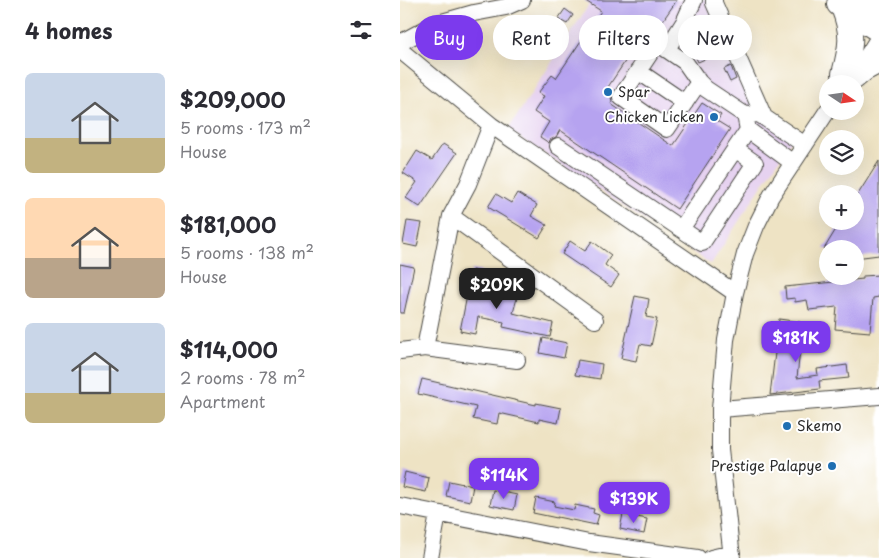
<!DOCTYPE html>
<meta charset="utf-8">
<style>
:root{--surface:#fff;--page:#f2f2f3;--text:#2b2b33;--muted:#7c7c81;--accent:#7c3aed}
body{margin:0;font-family:"Playpen Sans",sans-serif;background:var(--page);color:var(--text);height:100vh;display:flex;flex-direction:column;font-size:19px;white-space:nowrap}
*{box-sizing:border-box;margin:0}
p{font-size:16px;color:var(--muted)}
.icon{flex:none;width:28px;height:28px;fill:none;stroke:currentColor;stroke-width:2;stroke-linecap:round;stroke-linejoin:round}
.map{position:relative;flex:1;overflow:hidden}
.details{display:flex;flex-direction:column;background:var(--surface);width:400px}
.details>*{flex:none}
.hud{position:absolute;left:15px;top:15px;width:389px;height:45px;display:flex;gap:10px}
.needle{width:32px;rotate:103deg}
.tools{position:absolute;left:419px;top:75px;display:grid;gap:10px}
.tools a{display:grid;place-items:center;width:45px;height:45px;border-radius:50%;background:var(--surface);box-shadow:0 5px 20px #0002;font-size:25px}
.price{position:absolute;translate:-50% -42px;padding:0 11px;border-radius:10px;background:var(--accent);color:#fff;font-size:16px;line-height:32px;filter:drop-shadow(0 1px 2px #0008)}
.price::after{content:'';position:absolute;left:50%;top:30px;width:15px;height:11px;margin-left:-8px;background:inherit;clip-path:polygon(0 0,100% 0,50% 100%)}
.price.on{background:#222;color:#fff}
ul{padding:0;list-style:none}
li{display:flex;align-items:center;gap:15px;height:125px;padding:0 25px}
li span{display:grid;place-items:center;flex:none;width:140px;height:100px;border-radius:8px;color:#555}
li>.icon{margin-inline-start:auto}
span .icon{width:60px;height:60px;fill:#fffc;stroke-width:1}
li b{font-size:21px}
h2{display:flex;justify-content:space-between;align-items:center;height:60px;padding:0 25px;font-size:21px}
.pill{padding:0 18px;border-radius:22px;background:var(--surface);box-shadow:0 5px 20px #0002;font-size:18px;line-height:45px}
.pill.on{background:var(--accent);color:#fff}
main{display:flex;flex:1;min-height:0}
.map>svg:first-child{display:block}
</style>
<main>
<section class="details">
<h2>4 homes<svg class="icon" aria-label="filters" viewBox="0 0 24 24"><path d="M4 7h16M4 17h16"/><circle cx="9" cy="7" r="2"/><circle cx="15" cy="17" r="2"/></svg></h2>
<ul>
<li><span style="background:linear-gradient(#c9d6e8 65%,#c2b280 0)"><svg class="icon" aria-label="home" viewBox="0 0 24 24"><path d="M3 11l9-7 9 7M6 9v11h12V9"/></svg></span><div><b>$209,000</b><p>5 rooms · 173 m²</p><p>House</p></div></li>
<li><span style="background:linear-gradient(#ffd9b3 60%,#b9a48a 0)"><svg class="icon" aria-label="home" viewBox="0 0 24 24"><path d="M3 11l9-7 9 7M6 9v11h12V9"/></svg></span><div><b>$181,000</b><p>5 rooms · 138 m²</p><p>House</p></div></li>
<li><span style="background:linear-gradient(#c9d6e8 70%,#c2b280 0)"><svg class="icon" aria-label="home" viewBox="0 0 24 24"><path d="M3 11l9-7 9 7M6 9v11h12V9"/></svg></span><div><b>$114,000</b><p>2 rooms · 78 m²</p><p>Apartment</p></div></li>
</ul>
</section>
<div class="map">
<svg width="479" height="558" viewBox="0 0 479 558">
<rect width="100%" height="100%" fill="#fff"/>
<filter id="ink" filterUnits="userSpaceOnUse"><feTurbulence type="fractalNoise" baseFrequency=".02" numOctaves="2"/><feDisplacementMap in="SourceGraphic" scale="10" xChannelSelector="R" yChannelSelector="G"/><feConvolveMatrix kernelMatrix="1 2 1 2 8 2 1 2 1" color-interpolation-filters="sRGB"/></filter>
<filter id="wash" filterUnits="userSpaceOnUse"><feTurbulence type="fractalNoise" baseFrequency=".0096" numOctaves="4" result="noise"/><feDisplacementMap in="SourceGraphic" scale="20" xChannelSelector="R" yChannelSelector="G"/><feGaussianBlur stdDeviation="1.12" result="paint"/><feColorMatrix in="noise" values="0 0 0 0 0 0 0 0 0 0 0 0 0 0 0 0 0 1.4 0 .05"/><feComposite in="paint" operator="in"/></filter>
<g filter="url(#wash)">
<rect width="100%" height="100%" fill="#eee3c4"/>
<path fill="#e6d2f0" d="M 192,0 L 320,0 L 371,118 L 395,135 L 311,264 L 108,130 Z"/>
<g id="blocks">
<path fill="#b6a3f0" d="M 184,0 L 277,0 L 259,26 L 252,21 L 208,87 L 211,89 L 209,91 L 212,93 L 211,97 L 212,102 L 211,104 L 273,146 L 302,103 L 321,115 L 317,121 L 330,129 L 277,209 L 160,130 L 156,137 L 150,140 L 149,143 L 140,137 L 149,122 L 134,112 L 144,96 L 138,93 L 152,75 L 156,78 L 201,11 Z
M 165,9 L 173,15 L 167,24 L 158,19 Z
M 313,25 L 324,51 L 298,62 L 286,37 Z
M 331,66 L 336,79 L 330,82 L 324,69 Z
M 43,144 L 57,153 L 20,207 L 6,198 L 17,182 L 3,173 L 17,151 L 32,160 Z
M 479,161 L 479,255 L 455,258 L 455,249 L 424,249 L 441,221 L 455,221 L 455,199 Z
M 117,193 L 137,205 L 131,216 L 147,225 L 139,238 L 88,207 L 96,194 L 111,203 Z
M 7,221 L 22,223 L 17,247 L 3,244 Z
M 170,241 L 185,251 L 192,241 L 211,255 L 205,265 L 219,275 L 211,287 L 162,254 Z
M 0,264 L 14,267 L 4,313 L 0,313 Z
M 72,270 L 87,273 L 84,291 L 117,298 L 113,313 L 153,323 L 150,337 L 103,327 L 104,322 L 78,317 L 75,334 L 60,331 Z
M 479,275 L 479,297 L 473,298 L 470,332 L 435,329 L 437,307 L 409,310 L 407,300 L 395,302 L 395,298 L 386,299 L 385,287 L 463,279 L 463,276 Z
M 235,296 L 249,299 L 246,317 L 257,319 L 251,346 L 240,344 L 236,361 L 221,358 Z
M 379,319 L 400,322 L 399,330 L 402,330 L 397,378 L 418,375 L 417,369 L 447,365 L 449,378 L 419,381 L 420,389 L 370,395 Z
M 143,338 L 167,343 L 164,358 L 140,353 Z
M 178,360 L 202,364 L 200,379 L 175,375 Z
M 22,379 L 136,405 L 136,403 L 161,408 L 158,423 L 139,419 L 139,422 L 99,413 L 97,424 L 73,419 L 76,407 L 18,394 Z
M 5,472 L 29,478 L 26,492 L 2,487 Z
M 49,481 L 73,486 L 70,501 L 46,496 Z
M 93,490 L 117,495 L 114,510 L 90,505 Z
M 136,498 L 155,502 L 154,506 L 174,510 L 175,505 L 194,509 L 193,513 L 199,515 L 196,525 L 157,517 L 157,518 L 133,513 Z
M 223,514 L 247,519 L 244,534 L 220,529 Z"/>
</g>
</g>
<g filter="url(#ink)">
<use href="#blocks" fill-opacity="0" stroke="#484742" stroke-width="1"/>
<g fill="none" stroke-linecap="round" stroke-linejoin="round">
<g stroke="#484742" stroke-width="18">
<path id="minor" d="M 314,0 L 314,3 L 364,117
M 0,43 L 35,24 L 74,13 L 106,7 L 122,0
M 267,49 L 284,22 L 294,0
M 0,50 L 91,125 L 335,293
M 238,71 L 285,103
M 458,71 L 479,37
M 299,82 L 267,129 L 221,97 L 257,43 L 285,62 L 299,82 L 306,89 L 345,115 L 359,114 L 405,145
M 346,120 L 348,130 L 393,163
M 158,146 L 281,229
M 335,149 L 355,163 L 302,243 L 281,229 L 348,130
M 51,216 L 195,320
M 25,348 L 51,216 L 68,184 L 91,125
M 0,351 L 25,348 L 117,360
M 320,409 L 479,396
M 0,506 L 189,543 L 298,558
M 30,558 L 38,514
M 311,558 L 332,553
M 332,558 L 320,450 L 320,409 L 326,340 L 335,293 L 345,254 L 356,226 L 371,196 L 428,110"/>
</g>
<g stroke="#484742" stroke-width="26">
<path id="highway" d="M 464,0 L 479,10
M 439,4 L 479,30
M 443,7 C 454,34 451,47 444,74
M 453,78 L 464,69 L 479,61"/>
</g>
<use href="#minor" stroke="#fff" stroke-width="16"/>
<use href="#highway" stroke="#fff" stroke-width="24"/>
</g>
</g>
<g fill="#1f6fb2" stroke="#fff" stroke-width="2">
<circle cx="208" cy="92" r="5"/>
<circle cx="314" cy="117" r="5"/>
<circle cx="387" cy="426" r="5"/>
<circle cx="432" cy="466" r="5"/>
</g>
<g text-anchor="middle" stroke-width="4" stroke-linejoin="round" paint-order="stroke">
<g font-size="14" fill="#2b2b2b" stroke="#fff" text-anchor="start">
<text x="218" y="97">Spar</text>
<text x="304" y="122" text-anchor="end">Chicken Licken</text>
<text x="397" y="431">Skemo</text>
<text x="422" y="471" text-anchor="end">Prestige Palapye</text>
</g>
</g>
</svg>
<div class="tools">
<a><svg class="needle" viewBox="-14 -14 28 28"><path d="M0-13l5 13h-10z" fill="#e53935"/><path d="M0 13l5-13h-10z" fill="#7c7c81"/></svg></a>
<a><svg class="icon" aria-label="layers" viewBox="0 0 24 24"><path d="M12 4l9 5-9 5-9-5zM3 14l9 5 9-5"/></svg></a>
<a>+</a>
<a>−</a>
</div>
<b class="price on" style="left:97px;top:310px">$209K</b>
<b class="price" style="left:396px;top:363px">$181K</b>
<b class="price" style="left:104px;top:500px">$114K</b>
<b class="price" style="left:234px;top:524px">$139K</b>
<div class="hud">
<a class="pill on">Buy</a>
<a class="pill">Rent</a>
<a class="pill">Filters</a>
<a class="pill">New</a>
</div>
</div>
</main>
